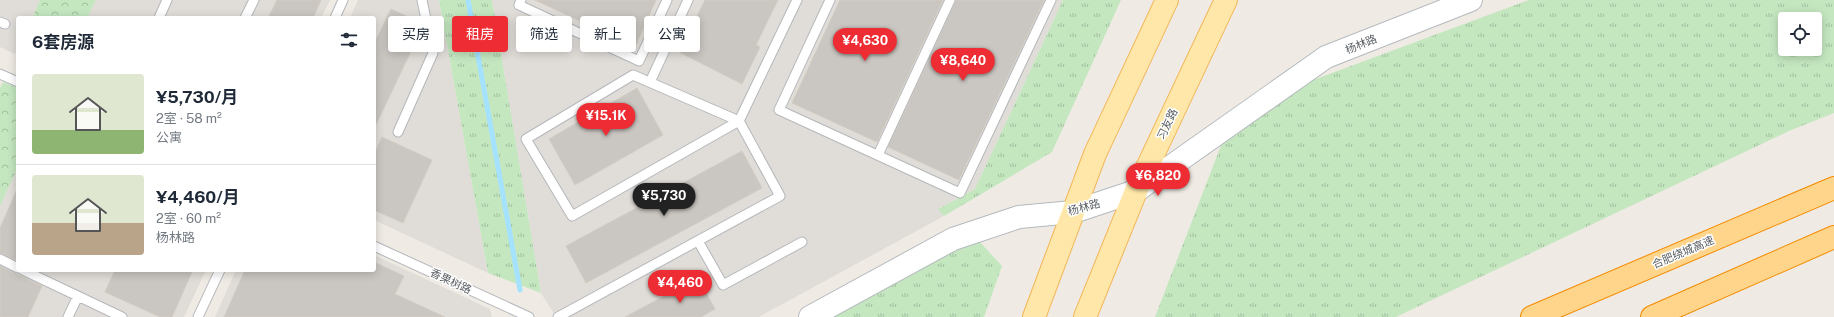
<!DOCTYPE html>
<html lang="zh">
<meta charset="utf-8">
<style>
:root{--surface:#fff;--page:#f6f6f7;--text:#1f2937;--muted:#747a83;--line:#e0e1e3;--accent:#ed2c33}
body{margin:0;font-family:"Public Sans","Noto Sans SC",sans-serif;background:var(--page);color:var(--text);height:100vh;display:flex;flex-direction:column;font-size:15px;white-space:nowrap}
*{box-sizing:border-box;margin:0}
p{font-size:13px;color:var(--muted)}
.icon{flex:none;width:22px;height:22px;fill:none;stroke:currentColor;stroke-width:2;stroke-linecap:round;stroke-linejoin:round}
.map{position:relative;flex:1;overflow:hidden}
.side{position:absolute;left:16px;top:16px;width:360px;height:256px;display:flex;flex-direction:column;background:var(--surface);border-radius:4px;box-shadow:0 2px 10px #0003}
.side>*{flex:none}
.banner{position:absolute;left:388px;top:16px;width:380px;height:36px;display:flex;gap:8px}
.buttons{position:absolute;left:1778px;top:12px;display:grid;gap:8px}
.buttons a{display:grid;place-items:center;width:44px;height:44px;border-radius:4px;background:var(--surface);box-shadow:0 2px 10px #0003;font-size:20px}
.price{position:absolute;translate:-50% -34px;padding:0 9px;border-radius:14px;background:var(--accent);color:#fff;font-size:13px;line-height:26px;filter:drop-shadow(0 1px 2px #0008)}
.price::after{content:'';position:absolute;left:50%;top:24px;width:12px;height:9px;margin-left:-6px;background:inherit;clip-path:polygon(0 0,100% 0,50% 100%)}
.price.selected{background:#222;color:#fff}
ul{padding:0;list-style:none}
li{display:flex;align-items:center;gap:12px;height:100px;padding:0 16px}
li+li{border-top:1px solid var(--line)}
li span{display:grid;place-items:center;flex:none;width:112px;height:80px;border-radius:4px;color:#555}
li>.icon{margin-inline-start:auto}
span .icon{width:48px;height:48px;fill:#fffc;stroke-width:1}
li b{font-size:17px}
h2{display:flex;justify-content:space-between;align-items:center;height:48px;padding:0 16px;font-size:17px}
.chip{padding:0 14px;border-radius:4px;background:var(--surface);box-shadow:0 2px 10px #0003;font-size:14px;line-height:36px}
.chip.selected{background:var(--accent);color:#fff}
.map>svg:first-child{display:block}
</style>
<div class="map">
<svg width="1834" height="317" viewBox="0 0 1834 317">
<defs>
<pattern id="grass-tufts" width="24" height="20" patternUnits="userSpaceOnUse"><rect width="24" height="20" fill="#c4e7c0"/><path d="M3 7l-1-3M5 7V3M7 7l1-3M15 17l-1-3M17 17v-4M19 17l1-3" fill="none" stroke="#a2bfa0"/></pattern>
<pattern id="forest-crowns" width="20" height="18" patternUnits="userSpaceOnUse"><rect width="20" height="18" fill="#c4e7c0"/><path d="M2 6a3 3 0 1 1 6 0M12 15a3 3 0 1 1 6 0" fill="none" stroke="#a2bfa0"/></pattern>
</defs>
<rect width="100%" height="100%" fill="#efebe4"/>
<path fill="#e0ddd8" d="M 0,0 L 40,0 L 32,18 L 18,18 L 18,47 L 15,54 L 0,47 Z
M 96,0 L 330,0 L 321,18 L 87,18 Z
M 358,0 L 439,0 L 488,273 L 374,220 L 374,18 L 350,18 Z
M 492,0 L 1063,0 L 975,189 L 939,208 L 944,216 L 759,317 L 556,317 L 541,293 Z
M 18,167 L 18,270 L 206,270 L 184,317 L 0,317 L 0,206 Z
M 374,255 L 490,309 L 492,317 L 215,317 L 236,270 L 374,270 Z"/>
<path fill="url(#grass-tufts)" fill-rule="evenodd" d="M 439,0 L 492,0 L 541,293 L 488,273 Z
M 1063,0 L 1121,0 L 1052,152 L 944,216 L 938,209 L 975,189 Z
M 1529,0 L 1834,0 L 1834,113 L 1789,131 L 1396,317 L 1155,317 L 1235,109 ZM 1785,19 L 1815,19 L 1815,49 L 1785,49 Z
M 979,241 L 1002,266 L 984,317 L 820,317 L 930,259 Z"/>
<path fill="url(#forest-crowns)" d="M 40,0 L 96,0 L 87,18 L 32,18 Z
M 3,82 L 18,88 L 18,167 L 0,206 L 0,88 Z"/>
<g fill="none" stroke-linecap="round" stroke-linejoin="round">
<path stroke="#a4e2ff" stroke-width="5" d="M 468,0 L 520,290"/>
</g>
<path fill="#cac6c1" stroke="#d4ccc2" d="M 277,0 L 321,0 L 313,18 L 268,18 Z
M 535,0 L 656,0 L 635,47 Z
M 705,0 L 778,0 L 756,45 L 760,47 L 742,84 L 679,52 Z
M 840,0 L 943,0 L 877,142 L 792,103 Z
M 956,0 L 1044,0 L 959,180 L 888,147 Z
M 391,9 L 421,23 L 422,28 L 374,129 L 374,44 Z
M 637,88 L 663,135 L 575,185 L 549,139 Z
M 382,137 L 432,160 L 403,223 L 374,210 L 374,155 Z
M 742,151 L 762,188 L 586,283 L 566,246 Z
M 18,187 L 18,261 L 0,253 L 0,228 Z
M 374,262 L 404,276 L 395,294 L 445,317 L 224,317 L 245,270 L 374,270 Z
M 0,266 L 42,286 L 28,317 L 0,317 Z
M 115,270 L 193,270 L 172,317 L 160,317 L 105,292 Z
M 698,278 L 715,309 L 701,317 L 625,317 Z"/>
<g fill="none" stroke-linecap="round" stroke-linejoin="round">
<g stroke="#b4b7bb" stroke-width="11">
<path id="lane" d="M 521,0 L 519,5 L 639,61 L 667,0
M 830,0 L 779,110 L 960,193 L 1051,0
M 159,18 L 167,0
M 245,18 L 254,0
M 335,18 L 343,0
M 0,22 L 5,24
M 0,74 L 18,82
M 650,82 L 688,0
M 398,132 L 433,53 L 422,0
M 878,155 L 950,0
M 698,241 L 723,285 L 802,242
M 374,246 L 529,317
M 0,259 L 18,268
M 23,270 L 122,317
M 68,317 L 78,296
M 198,317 L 220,270
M 558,317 L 780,196 L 739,121 L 633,75 L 526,139 L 572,216 L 739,121 L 797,0"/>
</g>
<g stroke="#b5babe" stroke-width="24">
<path id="secondary" d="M 810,317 L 953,239 L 1019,217 L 1073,212 L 1136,191 L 1326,57 L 1471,0"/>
</g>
<g stroke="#f4b657" stroke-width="24">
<path id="primary" d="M 1034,317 L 1095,154 L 1167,0
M 1085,317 L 1136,191 L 1226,0"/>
</g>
<g stroke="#f38b00" stroke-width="24">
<path id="highway" d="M 1532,317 L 1834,188
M 1652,317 L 1834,237"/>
</g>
<use href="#lane" stroke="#fff" stroke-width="9"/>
<use href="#secondary" stroke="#fff" stroke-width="22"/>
<use href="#primary" stroke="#ffe7a9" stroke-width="22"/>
<use href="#highway" stroke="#ffd48b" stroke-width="22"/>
</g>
<g text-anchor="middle" stroke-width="3" stroke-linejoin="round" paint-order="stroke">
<g font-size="11" fill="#5c6165" stroke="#fff">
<text transform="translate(1361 44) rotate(-22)" y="4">杨林路</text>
<text transform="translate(1167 124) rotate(-65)" y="4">习友路</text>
<text transform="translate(1084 207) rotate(-15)" y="4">杨林路</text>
<text transform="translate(1683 252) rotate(-23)" y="4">合肥绕城高速</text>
<text transform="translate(451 281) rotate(25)" y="4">香果树路</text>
</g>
</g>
</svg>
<div class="buttons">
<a><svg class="icon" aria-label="locate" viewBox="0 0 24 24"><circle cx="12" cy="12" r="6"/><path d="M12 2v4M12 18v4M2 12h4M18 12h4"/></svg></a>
</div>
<b class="price" style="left:865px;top:62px">¥4,630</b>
<b class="price" style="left:963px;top:82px">¥8,640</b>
<b class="price" style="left:606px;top:137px">¥15.1K</b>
<b class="price" style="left:1158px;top:197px">¥6,820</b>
<b class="price selected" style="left:664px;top:217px">¥5,730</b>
<b class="price" style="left:680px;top:304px">¥4,460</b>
<div class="banner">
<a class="chip">买房</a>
<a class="chip selected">租房</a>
<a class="chip">筛选</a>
<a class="chip">新上</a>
<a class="chip">公寓</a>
</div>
<section class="side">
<h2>6套房源<svg class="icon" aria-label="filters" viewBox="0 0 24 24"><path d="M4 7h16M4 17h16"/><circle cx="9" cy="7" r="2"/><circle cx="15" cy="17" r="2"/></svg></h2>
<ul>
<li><span style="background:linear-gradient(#dfe7d0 70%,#8fb573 0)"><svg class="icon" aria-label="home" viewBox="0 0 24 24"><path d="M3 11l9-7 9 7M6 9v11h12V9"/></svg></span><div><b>¥5,730/月</b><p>2室 · 58 m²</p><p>公寓</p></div></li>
<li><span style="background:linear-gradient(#dfe7d0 60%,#b9a48a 0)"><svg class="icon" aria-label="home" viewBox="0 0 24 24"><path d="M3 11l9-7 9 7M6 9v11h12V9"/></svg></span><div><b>¥4,460/月</b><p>2室 · 60 m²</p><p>杨林路</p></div></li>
</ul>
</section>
</div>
